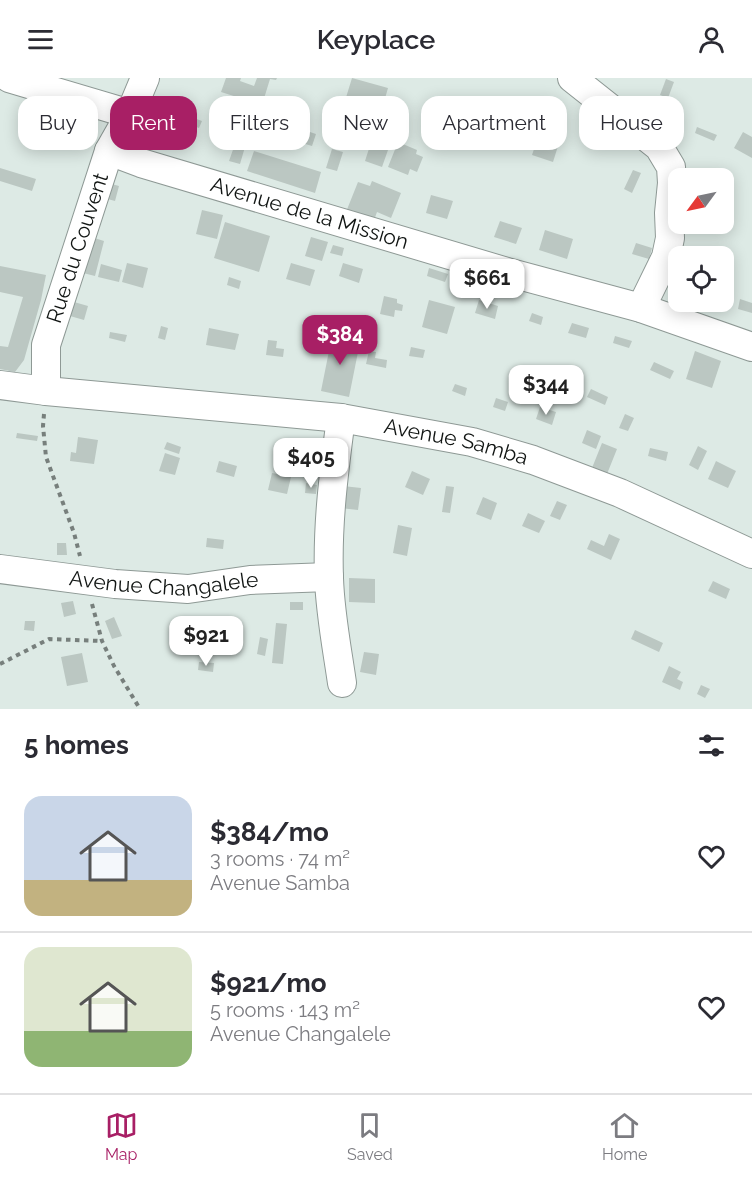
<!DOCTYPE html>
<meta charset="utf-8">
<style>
:root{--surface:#fff;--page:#f7f7f7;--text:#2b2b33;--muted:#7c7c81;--line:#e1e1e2;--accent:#a81f65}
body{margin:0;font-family:Raleway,sans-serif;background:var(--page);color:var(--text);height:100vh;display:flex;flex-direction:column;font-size:22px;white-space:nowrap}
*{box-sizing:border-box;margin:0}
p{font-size:20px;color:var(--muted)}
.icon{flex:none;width:33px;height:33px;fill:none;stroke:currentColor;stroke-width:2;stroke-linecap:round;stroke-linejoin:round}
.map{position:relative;height:631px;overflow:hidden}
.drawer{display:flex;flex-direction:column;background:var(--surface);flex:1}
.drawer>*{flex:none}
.guide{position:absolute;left:18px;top:18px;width:717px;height:54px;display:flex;gap:12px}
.needle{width:39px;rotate:237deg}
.controls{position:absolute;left:668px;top:90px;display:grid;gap:12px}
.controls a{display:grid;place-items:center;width:66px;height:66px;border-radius:12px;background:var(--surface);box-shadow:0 3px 15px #0003;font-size:30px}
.price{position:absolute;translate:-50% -51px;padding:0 14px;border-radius:12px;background:#fff;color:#222;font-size:20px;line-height:39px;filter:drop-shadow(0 2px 3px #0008)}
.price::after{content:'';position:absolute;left:50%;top:36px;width:18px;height:14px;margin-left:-9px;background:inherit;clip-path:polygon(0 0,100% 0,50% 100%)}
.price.current{background:var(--accent);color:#fff}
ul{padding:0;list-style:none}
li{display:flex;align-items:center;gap:18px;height:150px;padding:0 24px}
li+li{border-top:2px solid var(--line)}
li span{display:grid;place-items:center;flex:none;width:168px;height:120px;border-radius:18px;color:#555}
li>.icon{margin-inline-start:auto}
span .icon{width:72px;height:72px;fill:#fffc;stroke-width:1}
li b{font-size:26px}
h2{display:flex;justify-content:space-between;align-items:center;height:72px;padding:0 24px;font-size:26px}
.pill{padding:0 21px;border-radius:18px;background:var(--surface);box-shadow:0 3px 15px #0003;font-size:21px;line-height:54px}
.pill.current{background:var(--accent);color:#fff}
header{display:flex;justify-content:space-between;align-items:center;height:78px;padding:0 24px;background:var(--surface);font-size:27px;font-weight:600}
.menu{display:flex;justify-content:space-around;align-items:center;height:84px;border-top:2px solid var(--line);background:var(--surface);font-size:16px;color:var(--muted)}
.menu a{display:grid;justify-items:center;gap:3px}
.menu .current{color:var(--accent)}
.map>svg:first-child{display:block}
</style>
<header><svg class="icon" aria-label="menu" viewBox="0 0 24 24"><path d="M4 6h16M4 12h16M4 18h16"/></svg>Keyplace<svg class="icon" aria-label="person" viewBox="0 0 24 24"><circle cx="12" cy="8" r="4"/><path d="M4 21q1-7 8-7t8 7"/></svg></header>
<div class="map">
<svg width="752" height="631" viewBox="0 0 752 631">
<rect width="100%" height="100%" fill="#ddeae5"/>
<path fill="#bbc7c2" d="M 226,0 L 241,0 L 240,3 L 254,8 L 257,0 L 277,0 L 276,2 L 270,1 L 262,27 L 221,14 Z
M 352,0 L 388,10 L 382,31 L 367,27 L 362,45 L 340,39 Z
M 666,1 L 674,4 L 668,20 L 660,17 Z
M 188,38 L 202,43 L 199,50 L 186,45 Z
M 286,46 L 316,56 L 312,68 L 282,59 Z
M 182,47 L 197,53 L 195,60 L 180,54 Z
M 376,49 L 394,55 L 382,89 L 365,83 Z
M 697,49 L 717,57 L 714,63 L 695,55 Z
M 743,54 L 752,59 L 752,80 L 734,70 Z
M 537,62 L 558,68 L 553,84 L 532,77 Z
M 398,64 L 417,72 L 416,76 L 423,79 L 417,94 L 410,91 L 408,97 L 388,89 Z
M 235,66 L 245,69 L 240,86 L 229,83 Z
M 332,71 L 343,74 L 337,93 L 326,90 Z
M 254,73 L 321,94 L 315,115 L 247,93 Z
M 0,90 L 36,101 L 32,113 L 0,103 Z
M 633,92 L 641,95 L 632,115 L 624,111 Z
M 372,103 L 401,115 L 391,140 L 377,134 L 373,145 L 346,134 L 358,104 L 370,108 Z
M 108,105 L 119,108 L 115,123 L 104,120 Z
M 431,117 L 453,123 L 447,141 L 426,135 Z
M 202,132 L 223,137 L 217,161 L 196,156 Z
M 500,143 L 522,150 L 516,166 L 494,159 Z
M 225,144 L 270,158 L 259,194 L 214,180 Z
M 545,152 L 573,161 L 567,181 L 539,172 Z
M 88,158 L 104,163 L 95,198 L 79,194 Z
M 311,159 L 328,164 L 322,183 L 305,178 Z
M 636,165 L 652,170 L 649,181 L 632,176 Z
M 333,167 L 344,170 L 342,178 L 330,175 Z
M 127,185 L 148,190 L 143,210 L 122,204 Z
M 291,185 L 315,192 L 310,208 L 286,201 Z
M 343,185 L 363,191 L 359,205 L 339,198 Z
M 101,186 L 122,192 L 119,204 L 98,199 Z
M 0,188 L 46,197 L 41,222 L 24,282 L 15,294 L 0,291 L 0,268 L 8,269 L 23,219 L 0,214 Z
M 429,190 L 448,196 L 445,204 L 427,198 Z
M 229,199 L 241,203 L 239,211 L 227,207 Z
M 384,218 L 397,221 L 397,225 L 403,227 L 402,233 L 395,232 L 394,239 L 380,236 Z
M 740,221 L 752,225 L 752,235 L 738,231 Z
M 429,222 L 455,229 L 447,256 L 422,249 Z
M 479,222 L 498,228 L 495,241 L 475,235 Z
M 74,224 L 88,228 L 84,242 L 70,238 Z
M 532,235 L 543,239 L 541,247 L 529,243 Z
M 572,245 L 589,250 L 586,260 L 568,255 Z
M 161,248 L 168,250 L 165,262 L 158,260 Z
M 209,250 L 239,256 L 235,272 L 206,267 Z
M 110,254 L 127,257 L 125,264 L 109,260 Z
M 332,258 L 360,264 L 349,319 L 321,313 Z
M 615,258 L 632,263 L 629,270 L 613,265 Z
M 268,262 L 277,263 L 276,270 L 284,271 L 283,279 L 266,277 Z
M 411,269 L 425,272 L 423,280 L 409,278 Z
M 369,273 L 376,274 L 375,280 L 387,282 L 386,290 L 366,286 Z
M 695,273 L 721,283 L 712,310 L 686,301 Z
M 654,284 L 674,293 L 670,301 L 650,292 Z
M 455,306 L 467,310 L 465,318 L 452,313 Z
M 591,311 L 608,319 L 605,327 L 587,319 Z
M 496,320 L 508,324 L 505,333 L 493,329 Z
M 540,329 L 556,334 L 552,347 L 536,341 Z
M 625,336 L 634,340 L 628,353 L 619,350 Z
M 587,352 L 601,358 L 596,371 L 582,365 Z
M 17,355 L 38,358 L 37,363 L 16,360 Z
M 78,359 L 98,362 L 94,386 L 70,383 L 71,374 L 76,375 Z
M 167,364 L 181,369 L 179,376 L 164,371 Z
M 602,365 L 617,371 L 607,396 L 592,390 Z
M 698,368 L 707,373 L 698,392 L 689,387 Z
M 650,370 L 668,374 L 666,383 L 648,378 Z
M 165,375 L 180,380 L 175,397 L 159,393 Z
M 219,383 L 237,388 L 234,399 L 216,394 Z
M 716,383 L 736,393 L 728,410 L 708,401 Z
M 412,393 L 430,401 L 423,417 L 405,409 Z
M 272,395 L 291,399 L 287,416 L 268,412 Z
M 306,405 L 317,407 L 316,416 L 305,415 Z
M 343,408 L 361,410 L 358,432 L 340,430 Z
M 446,408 L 454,409 L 450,435 L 442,434 Z
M 483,419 L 497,425 L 491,442 L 476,436 Z
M 557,423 L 567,427 L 560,442 L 550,438 Z
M 528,435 L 545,443 L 539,455 L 522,448 Z
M 398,447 L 412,450 L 407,478 L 393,475 Z
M 609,456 L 620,461 L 611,482 L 587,471 L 591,462 L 604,468 Z
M 207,460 L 224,462 L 223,471 L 206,469 Z
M 57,465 L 66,465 L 67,477 L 57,477 Z
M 349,500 L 375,501 L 375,525 L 349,524 Z
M 713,503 L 730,511 L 726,521 L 708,513 Z
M 73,523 L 76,536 L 64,539 L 61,525 Z
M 290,524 L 303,524 L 303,532 L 290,532 Z
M 114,539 L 122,558 L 112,561 L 105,543 Z
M 25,543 L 35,543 L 34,553 L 24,552 Z
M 276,545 L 287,546 L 283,586 L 272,585 Z
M 635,552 L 663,565 L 659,574 L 631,561 Z
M 260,559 L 268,561 L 265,578 L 257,576 Z
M 364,574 L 379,576 L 376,597 L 360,594 Z
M 82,575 L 88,604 L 67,608 L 61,579 Z
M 199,584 L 214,585 L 213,594 L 198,592 Z
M 669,588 L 681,594 L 677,601 L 683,604 L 680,612 L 662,604 Z
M 701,607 L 710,611 L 705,620 L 697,616 Z"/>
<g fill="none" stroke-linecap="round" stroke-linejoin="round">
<g stroke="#8e9995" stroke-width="30">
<g id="minor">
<path d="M 9,0 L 130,36"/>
<path d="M 572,0 L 659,69 L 671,89 L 672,105 L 669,135 L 670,160 L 666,179 L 641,230"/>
<path id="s1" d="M 109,73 L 141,85 L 507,194 L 641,230 L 752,269"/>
<path id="s2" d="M 0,307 L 46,313 L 341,340 L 472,364 L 533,382 L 620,415 L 752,476"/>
<path id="s3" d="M 46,313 L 46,267 L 109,73 L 130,36 L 145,0"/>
<path d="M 341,340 C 334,393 327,446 329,500 C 330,535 337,570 342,605"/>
<path id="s4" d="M 0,491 L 115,506 L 188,511 L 250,502 L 329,499"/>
</g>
</g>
<path stroke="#777f7c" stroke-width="4" stroke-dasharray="4.5 4.5" stroke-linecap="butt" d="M 44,336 L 43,348 L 46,379 L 74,455 L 80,478
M 92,526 L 102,563 L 114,588 L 140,631
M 0,586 L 49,561 L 102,563"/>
<use href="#minor" stroke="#fff" stroke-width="28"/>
</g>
<g text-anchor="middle" stroke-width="4.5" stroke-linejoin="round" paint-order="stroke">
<g font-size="21" fill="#111513" stroke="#fff">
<text dy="7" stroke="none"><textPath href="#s1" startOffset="210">Avenue de la Mission</textPath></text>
<text dy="7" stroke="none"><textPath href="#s3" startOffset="148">Rue du Couvent</textPath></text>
<text dy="7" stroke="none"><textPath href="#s2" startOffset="460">Avenue Samba</textPath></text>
<text dy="7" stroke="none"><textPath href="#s4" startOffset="165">Avenue Changalele</textPath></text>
</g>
</g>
</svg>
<div class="controls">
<a><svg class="needle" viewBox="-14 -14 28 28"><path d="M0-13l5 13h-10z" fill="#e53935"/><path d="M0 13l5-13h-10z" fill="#7c7c81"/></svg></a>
<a><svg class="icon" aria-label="locate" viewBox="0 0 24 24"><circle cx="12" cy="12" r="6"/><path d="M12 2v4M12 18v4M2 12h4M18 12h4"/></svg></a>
</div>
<b class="price" style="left:487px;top:232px">$661</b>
<b class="price current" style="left:340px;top:288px">$384</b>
<b class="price" style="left:546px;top:338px">$344</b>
<b class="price" style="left:311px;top:411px">$405</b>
<b class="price" style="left:206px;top:589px">$921</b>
<div class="guide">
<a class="pill">Buy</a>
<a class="pill current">Rent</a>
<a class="pill">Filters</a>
<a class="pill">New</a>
<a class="pill">Apartment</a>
<a class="pill">House</a>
</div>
</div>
<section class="drawer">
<h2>5 homes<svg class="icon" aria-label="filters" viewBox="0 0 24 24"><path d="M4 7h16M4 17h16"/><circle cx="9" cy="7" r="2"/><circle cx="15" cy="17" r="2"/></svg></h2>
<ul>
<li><span style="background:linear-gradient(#c9d6e8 70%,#c2b280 0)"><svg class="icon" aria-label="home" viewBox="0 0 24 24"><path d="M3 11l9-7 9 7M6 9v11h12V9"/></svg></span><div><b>$384/mo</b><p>3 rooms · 74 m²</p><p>Avenue Samba</p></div><svg class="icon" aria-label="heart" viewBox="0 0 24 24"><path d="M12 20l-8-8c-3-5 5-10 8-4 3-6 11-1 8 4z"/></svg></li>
<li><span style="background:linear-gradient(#dfe7d0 70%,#8fb573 0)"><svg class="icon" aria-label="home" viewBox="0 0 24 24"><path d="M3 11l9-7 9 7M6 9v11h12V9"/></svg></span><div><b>$921/mo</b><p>5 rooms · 143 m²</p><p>Avenue Changalele</p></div><svg class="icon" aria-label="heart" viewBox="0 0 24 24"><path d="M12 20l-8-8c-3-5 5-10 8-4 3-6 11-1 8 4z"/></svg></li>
</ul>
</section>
<nav class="menu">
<a class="current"><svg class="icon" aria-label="map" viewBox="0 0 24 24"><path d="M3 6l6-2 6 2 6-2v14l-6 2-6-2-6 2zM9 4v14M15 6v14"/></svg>Map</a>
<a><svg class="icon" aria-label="saved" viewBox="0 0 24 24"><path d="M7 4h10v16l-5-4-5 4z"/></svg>Saved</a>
<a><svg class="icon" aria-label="home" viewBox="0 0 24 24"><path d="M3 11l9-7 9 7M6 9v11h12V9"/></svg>Home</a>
</nav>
